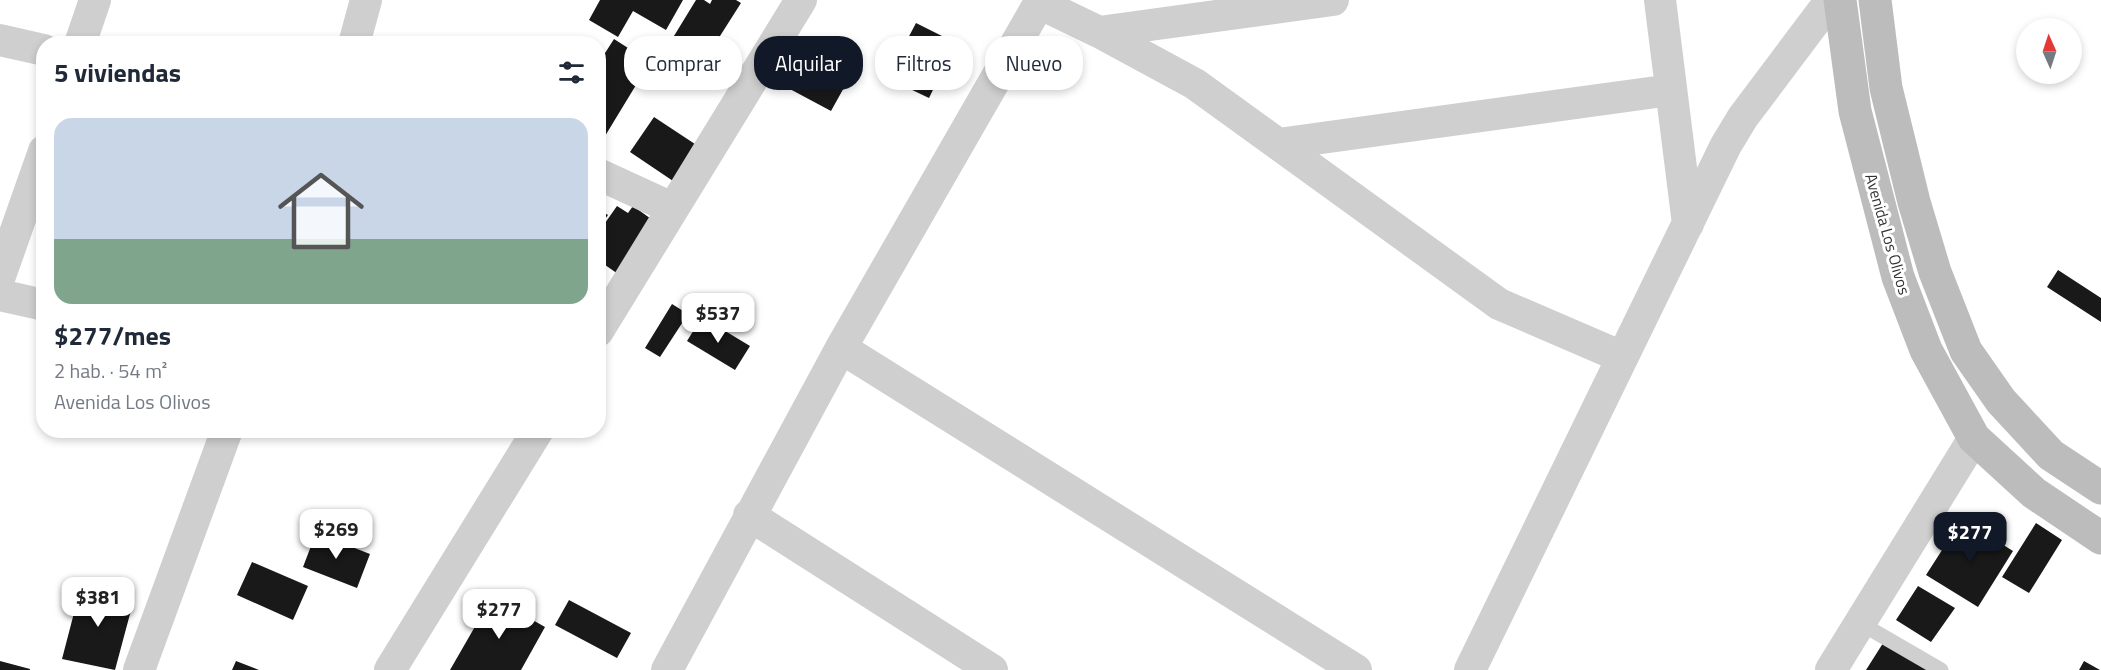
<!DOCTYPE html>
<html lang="es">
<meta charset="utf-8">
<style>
:root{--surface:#fff;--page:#f2f2f3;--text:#1f2937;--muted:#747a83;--line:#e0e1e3;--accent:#111827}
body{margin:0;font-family:"Titillium Web",sans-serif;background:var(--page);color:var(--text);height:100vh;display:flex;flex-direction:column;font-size:22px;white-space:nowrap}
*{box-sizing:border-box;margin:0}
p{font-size:20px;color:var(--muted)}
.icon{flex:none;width:33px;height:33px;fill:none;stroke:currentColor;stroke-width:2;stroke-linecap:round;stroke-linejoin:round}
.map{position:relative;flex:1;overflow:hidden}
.side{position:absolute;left:36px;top:36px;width:570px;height:402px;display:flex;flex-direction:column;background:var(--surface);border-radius:24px;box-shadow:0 3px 9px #0003}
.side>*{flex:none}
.guide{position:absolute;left:624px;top:36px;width:570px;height:54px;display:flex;gap:12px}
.needle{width:39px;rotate:357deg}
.fabs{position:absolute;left:2016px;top:18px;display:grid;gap:12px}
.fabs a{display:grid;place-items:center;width:66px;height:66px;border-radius:50%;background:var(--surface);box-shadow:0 3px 9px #0003;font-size:30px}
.price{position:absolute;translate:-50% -51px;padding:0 14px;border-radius:12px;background:#fff;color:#222;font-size:20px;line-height:39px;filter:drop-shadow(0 2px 3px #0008)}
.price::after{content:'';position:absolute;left:50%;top:36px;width:18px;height:14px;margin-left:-9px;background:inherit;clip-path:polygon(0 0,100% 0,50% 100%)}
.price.current{background:var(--accent);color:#fff}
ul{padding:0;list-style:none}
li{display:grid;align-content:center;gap:12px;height:318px;padding:0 18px}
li+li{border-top:2px solid var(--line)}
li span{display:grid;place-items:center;height:186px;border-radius:18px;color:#555}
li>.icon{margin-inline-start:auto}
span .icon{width:108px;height:108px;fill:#fffc;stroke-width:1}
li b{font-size:26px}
h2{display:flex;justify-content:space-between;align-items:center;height:72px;padding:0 18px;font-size:26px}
.pill{padding:0 21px;border-radius:24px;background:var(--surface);box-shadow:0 3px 9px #0003;font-size:21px;line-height:54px}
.pill.current{background:var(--accent);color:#fff}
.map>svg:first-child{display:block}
</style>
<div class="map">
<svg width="2101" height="670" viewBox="0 0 2101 670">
<rect width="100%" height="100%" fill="#fff"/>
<path fill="#191919" d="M 600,0 L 683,0 L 666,30 L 633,11 L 618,37 L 589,20 Z
M 696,0 L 704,0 L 710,4 L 712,0 L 736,0 L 741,3 L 699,69 L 666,49 Z
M 916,23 L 956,43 L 929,98 L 887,78 Z
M 614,39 L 650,62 L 602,141 L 598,139 L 598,64 Z
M 813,43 L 856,66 L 831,111 L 788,88 Z
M 654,117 L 701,148 L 676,183 L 630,152 Z
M 617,206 L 628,213 L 633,206 L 654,221 L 618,274 L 598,260 L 598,233 Z
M 598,209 L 608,215 L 598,229 Z
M 2058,270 L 2101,298 L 2101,322 L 2047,287 Z
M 672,304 L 688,314 L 660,357 L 645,348 Z
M 702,317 L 750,346 L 735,370 L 687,341 Z
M 1962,519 L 2013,551 L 1978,607 L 1926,575 Z
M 2036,523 L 2062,540 L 2029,593 L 2002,577 Z
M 316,533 L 370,554 L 357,588 L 303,567 Z
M 252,562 L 308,586 L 293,620 L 237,595 Z
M 81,586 L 134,599 L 115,670 L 62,659 Z
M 1918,586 L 1955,608 L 1931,642 L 1896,620 Z
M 492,597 L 545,627 L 521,670 L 450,670 Z
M 569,600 L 631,633 L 617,658 L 555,625 Z
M 1885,640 L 1935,670 L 1866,670 Z
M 0,661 L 30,669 L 30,670 L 0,670 Z
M 236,661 L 259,670 L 232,670 Z
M 2084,661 L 2100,670 L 2079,670 Z"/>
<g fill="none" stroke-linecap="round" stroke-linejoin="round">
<path stroke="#cfcfcf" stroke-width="15" d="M 1860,623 L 1941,670"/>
<path stroke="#cfcfcf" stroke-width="32" d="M 1660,0 L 1688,224
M 1039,3 L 1099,32 L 1195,84 L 1499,304 L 1622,357
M 1099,32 L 1333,0
M 0,40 L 44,50
M 80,44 L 95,0
M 354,44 L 366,0
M 1278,144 L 1671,90
M 598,174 L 672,208
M 0,276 L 44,151
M 0,295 L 44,305
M 598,331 L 801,0
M 841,348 L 1356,670
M 749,515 L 992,670
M 139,670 L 227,430
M 390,670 L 538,430
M 667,670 L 841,348 L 1041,0
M 1470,670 L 1726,145 L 1743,117 L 1831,0
M 1831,670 L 1974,438"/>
<path stroke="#bcbcbc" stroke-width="33" d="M 1840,0 L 1855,111 L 1898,277 L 1926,350 L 1974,438 L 2034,493 L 2101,538
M 1875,0 L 1886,88 L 1914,202 L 1935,272 L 1966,351 L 2001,401 L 2051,455 L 2101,488"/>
</g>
<g text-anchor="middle" stroke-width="6" stroke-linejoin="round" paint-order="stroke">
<g font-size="16" fill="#323232" stroke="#fff">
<text transform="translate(1888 234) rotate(74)" y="6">Avenida Los Olivos</text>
</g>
</g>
</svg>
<div class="fabs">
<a><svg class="needle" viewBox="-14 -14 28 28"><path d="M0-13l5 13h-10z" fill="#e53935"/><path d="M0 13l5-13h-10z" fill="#747a83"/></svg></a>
</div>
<b class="price" style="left:718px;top:344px">$537</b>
<b class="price" style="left:336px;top:560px">$269</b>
<b class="price current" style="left:1970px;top:563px">$277</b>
<b class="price" style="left:98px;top:628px">$381</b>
<b class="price" style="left:499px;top:640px">$277</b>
<div class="guide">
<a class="pill">Comprar</a>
<a class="pill current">Alquilar</a>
<a class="pill">Filtros</a>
<a class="pill">Nuevo</a>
</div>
<section class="side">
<h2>5 viviendas<svg class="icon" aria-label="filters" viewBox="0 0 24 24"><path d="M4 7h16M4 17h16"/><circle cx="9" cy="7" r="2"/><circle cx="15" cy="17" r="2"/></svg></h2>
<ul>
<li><span style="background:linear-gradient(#c9d6e8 65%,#7fa58c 0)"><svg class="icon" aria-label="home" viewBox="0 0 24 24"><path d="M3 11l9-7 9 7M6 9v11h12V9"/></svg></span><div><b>$277/mes</b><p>2 hab. · 54 m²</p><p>Avenida Los Olivos</p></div></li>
</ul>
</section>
</div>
